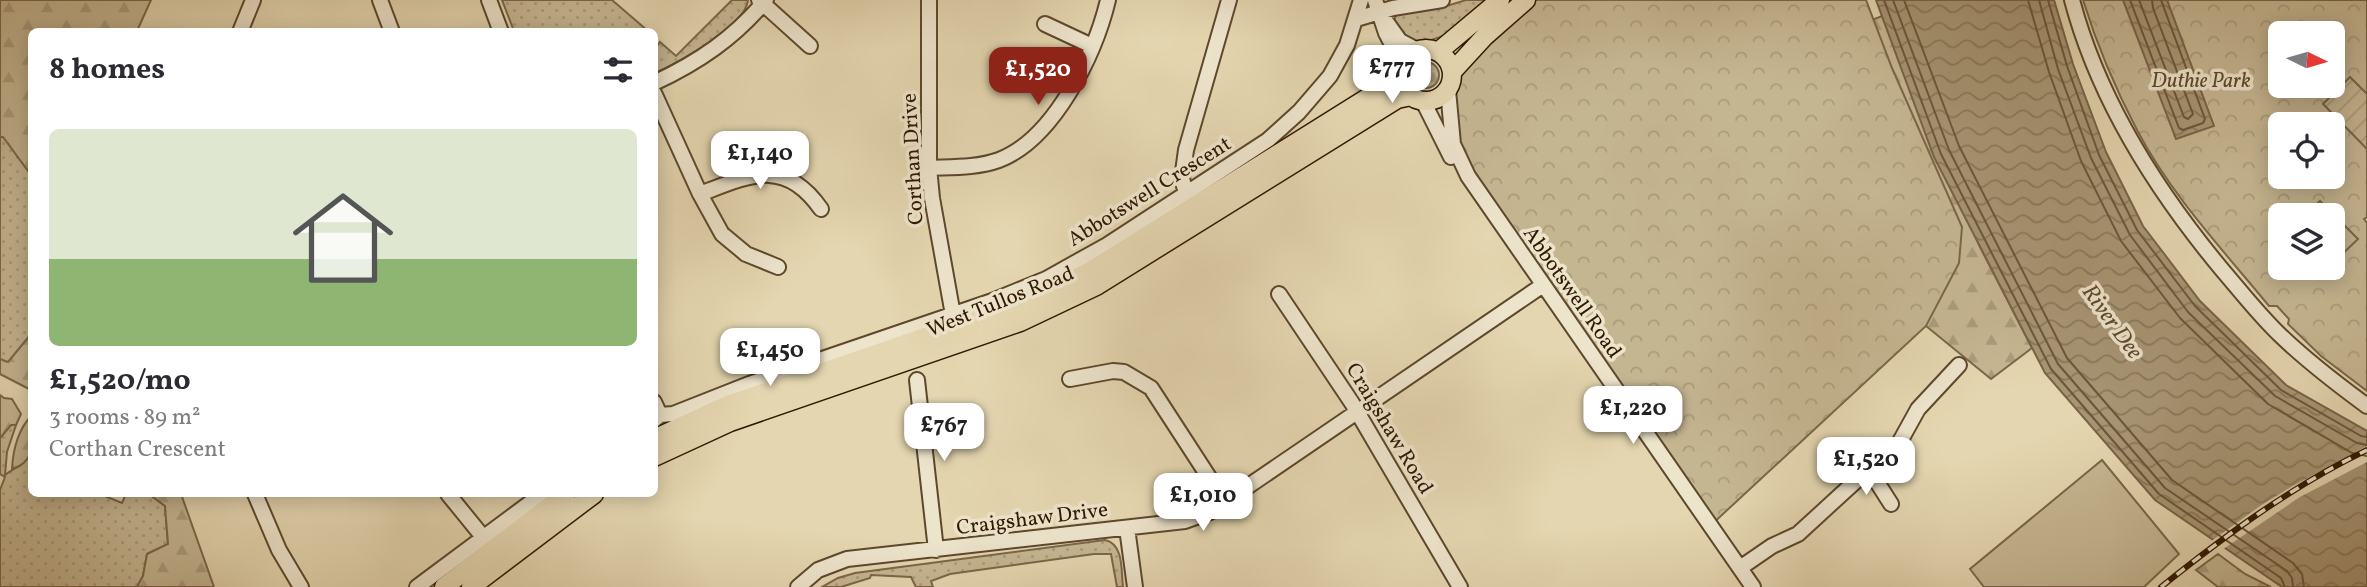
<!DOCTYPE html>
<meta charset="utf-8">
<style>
:root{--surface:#fff;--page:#f2f2f3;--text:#2b2b33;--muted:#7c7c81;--line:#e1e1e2;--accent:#8f2418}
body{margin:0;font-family:Vollkorn,serif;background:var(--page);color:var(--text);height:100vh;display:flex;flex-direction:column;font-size:26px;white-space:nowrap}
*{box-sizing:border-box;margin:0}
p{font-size:23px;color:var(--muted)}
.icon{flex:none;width:38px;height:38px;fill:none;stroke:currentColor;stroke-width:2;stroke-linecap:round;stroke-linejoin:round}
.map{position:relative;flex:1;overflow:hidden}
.sheet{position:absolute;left:28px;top:28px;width:630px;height:469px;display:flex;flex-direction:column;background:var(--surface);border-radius:10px;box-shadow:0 4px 18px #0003}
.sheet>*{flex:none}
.needle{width:46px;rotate:95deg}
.tools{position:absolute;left:2268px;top:21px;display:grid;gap:14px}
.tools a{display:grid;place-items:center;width:77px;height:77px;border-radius:10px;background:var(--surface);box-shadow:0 4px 18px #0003;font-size:35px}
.price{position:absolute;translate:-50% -60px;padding:0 16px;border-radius:14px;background:#fff;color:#222;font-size:23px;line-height:46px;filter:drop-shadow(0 2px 4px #0008)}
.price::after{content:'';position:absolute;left:50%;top:42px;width:21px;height:16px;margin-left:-10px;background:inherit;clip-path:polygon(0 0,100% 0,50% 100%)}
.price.active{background:var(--accent);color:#fff}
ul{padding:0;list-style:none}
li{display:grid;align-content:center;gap:14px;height:371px;padding:0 21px}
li+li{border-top:2px solid var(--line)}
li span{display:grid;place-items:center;height:217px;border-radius:10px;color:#555}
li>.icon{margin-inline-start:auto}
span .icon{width:126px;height:126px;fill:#fffc;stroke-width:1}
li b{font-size:30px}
h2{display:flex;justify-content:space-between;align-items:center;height:84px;padding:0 21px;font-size:30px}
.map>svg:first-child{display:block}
</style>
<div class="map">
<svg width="2367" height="587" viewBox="0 0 2367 587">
<defs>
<pattern id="grass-dots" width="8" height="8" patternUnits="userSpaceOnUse" patternTransform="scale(1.75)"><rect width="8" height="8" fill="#c5b692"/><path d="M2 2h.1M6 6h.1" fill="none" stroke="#aa9c7c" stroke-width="1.8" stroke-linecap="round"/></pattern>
<pattern id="forest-firs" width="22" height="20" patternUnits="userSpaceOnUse" patternTransform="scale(1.75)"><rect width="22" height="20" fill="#c5b692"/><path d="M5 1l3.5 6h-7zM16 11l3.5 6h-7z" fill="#aa9c7c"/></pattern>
<pattern id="park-crowns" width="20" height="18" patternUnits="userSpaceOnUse" patternTransform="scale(1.75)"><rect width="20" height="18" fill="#c5b692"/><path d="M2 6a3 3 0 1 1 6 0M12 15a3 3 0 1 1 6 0" fill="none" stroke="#aa9c7c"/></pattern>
<pattern id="garden-furrows" width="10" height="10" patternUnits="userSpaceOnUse" patternTransform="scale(1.75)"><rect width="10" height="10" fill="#c5b692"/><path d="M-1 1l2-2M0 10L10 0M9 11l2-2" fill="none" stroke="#aa9c7c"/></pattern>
<pattern id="water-waves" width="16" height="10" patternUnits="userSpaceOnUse" patternTransform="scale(1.75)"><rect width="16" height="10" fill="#a79574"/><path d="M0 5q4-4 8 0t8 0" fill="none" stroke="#88795d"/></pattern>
</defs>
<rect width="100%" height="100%" fill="#e4d6b0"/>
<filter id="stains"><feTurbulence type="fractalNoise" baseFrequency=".00286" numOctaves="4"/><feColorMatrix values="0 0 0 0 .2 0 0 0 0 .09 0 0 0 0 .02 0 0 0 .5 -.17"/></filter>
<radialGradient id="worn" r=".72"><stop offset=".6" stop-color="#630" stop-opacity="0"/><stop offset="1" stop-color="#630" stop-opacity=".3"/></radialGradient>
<path fill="url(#grass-dots)" stroke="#7a6749" stroke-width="2" d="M 502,0 L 612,0 L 648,31 L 514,31 Z
M 732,0 L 748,0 C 746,26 677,63 655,73 L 655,48 L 660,42 L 676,56 Z
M 1466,0 L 1495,0 C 1470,18 1441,48 1408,40 L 1394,21 L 1396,15 L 1403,11 L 1437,9 Z
M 3,136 L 32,175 L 31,334 L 8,363 L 0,359 L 0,137 Z
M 11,425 L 16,425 L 7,452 L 5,475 C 18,465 21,469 31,453 L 32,494 L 100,494 L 122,503 L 126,494 L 149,494 L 165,506 L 168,544 L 147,554 L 143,576 L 137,587 L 0,587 L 0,490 L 5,477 L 0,474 L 0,438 Z
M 1105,540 C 1124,544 1121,571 1123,587 L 1117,587 L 1111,554 L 1094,554 L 950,574 L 931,581 L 933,587 L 916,587 L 911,577 L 871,575 L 870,578 L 841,587 L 822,587 L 838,578 L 855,573 Z"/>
<path fill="url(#forest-firs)" stroke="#7a6749" stroke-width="2" d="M 0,0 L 151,0 L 137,31 L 32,32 L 31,175 L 3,137 L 0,137 Z
M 1882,16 L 1979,245 L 2032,348 L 1991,379 L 1926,326 L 1839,33 Z
M1413 75a13 13 0 1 1 26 0a13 13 0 1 1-26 0Z
M 31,334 L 31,390 L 0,374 L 0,359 L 8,362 Z
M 0,395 L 4,398 L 12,399 L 21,414 L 16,425 L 11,425 L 0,438 Z
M 31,416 C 32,439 38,461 12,469 C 13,450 18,430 31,416 Z
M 149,494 L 181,494 L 214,587 L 137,587 L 143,576 L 147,554 L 168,544 L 165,506 Z
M 2218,554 L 2245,574 L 2271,587 L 2218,587 L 2196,570 Z"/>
<path fill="url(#park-crowns)" stroke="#7a6749" stroke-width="2" fill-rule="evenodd" d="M 1526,0 L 1866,0 L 1892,68 L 1962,227 L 1959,263 L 1926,326 L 1710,526 L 1459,159 L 1450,85 L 1452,72 Z
M 2083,0 L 2367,0 L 2367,217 L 2364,219 L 2367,223 L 2367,391 L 2321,356 L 2288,324 L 2289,319 L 2277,306 L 2269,306 C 2223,250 2171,195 2137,130 C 2115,88 2097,45 2083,0 ZM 2280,33 L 2333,33 L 2333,86 L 2280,86 ZM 2280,124 L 2333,124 L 2333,177 L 2280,177 ZM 2280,215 L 2333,215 L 2333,268 L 2280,268 Z"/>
<path fill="url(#garden-furrows)" stroke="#7a6749" stroke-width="2" d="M 2350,77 L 2367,94 L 2367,149 L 2323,104 Z"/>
<path fill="#c5b692" stroke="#7a6749" stroke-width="2" d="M 2320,201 L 2358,239 L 2336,260 L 2333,257 L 2333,215 L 2305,215 Z
M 2102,460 L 2179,554 L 2144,587 L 1984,587 L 1970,569 Z"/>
<path fill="url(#water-waves)" stroke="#776346" stroke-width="2" d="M 1876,0 L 2054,0 L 2073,64 L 2106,152 L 2143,226 L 2200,301 L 2286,385 L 2367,431 L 2367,587 L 2282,587 L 2155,500 L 2045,373 L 1934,157 Z
M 2123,0 L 2167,0 L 2214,126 L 2176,139 Z"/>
<path fill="#e4d6b0" d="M 2367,446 L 2367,462 L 2300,497 L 2222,550 L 2210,542 L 2260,506 L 2291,487 Z"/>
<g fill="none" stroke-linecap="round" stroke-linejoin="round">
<path stroke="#6c563a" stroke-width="2" d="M 1884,0 L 1941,154 L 2051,369 L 2159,494 L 2281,578 L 2285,587
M 1893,0 L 1949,150 L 2058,364 L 2165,488 L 2287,571 L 2292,578 L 2293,587
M 1904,0 L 1959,146 L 2067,358 L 2172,480 L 2293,563 L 2302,574 L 2304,587
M 2028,0 L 2049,72 L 2081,161 L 2121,241 L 2180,318 L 2268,404 L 2352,453 L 2367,456
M 2039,0 L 2058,69 L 2091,158 L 2130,235 L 2188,312 L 2275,396 L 2357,443 L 2367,445
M 2048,0 L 2067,66 L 2099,155 L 2137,230 L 2195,306 L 2281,390 L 2361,436 L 2367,437
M 2130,0 L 2179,128 L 2183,130 L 2203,123 L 2205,119 L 2161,0
M 2139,0 L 2184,117 L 2188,119 L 2193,114 L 2153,8 L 2152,0"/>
<g stroke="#5d482c" stroke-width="18">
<path id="minor" d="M 380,0 L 392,32
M 489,0 L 501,32
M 759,0 L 810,46
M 929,0 L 929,168 L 932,198 L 953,315
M 1375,0 L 1386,33 L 1396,52
M 2072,0 C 2099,102 2157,192 2224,272 C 2242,293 2260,316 2280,335 C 2307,361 2337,384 2367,406
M 1380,13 L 1400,41 L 1419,51
M 1356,19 L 1393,8 L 1442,0
M 1045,24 L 1092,46
M 240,32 L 253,0
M 654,83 C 699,62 734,38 766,0
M 1448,90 L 1453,144 L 1468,176 L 1753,587
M 654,93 L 700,194 L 722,234 L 746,254 L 778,267
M 1423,101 L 1451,157
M 929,168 C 952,167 977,168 999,160 C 1054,139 1095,54 1108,0
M 1186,193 L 1182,179 L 1186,150 L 1229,0
M 700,194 C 749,175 785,157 821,209
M 1279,294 L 1352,403 L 1460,587
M 1070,379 L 1113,371 L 1124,372 L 1151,388 L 1225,502
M 917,380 L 936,550
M 654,402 L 660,415
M 654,420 L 660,415 L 673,414 L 749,384 L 992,301 L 1046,279 L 1107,245 L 1268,140 L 1299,112 L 1330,76 L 1347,45 L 1361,0
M 1870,471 L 1891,504
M 255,494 L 279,550 L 301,587
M 448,494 L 483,537
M 1127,528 L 1135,587
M 1740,568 L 1772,546 L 1798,534 L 1858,479 L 1892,456 L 1918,409 L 1959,365
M 417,587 L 542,494
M 798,587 L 818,570 L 847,559 L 1185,521 L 1210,512 L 1225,502 L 1543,285"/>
</g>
<g stroke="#301800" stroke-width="21">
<path id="major" d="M1400 75a26 26 0 1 1 52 0a26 26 0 1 1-52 0Z
M 1438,52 L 1500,0
M 1452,72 L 1485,36 L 1526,0
M 654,439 L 728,405 L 1015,306 L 1089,272 L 1401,77
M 654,457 L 730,422 L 1020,322 L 1096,286 L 1397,99 L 1411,96
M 444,587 L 566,494
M 471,587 L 594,494"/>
</g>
<use href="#minor" stroke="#ede4cc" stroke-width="14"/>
<use href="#major" stroke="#e4d6b0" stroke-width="18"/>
<g stroke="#301800" stroke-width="6">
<path id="rail" d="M 2161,587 C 2226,535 2292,486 2367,450"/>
</g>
<use href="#rail" stroke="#ede4cc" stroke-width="3.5" stroke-dasharray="10" stroke-linecap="butt"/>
</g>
<g text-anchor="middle" stroke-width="7" stroke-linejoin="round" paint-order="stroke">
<g font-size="21" font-style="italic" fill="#5d472c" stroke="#ede4cc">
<text x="2201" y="87">Duthie Park</text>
</g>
<g font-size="21" fill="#301800" stroke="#ede4cc">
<text transform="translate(912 159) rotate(-93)" y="7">Corthan Drive</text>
<text transform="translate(1149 191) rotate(-32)" y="7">Abbotswell Crescent</text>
<text transform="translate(1573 292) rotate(55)" y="7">Abbotswell Road</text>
<text transform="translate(1000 301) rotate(-22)" y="7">West Tullos Road</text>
<text transform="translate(1390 428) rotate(59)" y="7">Craigshaw Road</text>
<text transform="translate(1032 518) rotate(-7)" y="7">Craigshaw Drive</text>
</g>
<g font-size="23" font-style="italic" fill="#604a2e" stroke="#ede4cc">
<text transform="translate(2113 321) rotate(54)" y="8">River Dee</text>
</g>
</g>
<rect width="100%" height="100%" filter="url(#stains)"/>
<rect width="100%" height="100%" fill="url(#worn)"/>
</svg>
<div class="tools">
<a><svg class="needle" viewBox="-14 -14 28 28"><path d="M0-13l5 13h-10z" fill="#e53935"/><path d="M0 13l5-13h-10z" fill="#7c7c81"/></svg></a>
<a><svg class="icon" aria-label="locate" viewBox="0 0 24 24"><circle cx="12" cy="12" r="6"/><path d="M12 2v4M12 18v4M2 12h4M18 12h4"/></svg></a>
<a><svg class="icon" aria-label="layers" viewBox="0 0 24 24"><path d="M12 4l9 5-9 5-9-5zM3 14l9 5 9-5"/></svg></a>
</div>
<b class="price" style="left:1392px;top:105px">£777</b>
<b class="price active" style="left:1038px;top:107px">£1,520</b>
<b class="price" style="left:760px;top:191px">£1,140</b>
<b class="price" style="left:770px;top:388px">£1,450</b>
<b class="price" style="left:1633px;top:446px">£1,220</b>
<b class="price" style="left:944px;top:463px">£767</b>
<b class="price" style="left:1866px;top:497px">£1,520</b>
<b class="price" style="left:1203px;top:533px">£1,010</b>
<section class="sheet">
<h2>8 homes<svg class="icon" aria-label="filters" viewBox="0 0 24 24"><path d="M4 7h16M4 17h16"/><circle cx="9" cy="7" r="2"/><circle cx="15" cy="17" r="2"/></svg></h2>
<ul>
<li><span style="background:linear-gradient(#dfe7d0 60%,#8fb573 0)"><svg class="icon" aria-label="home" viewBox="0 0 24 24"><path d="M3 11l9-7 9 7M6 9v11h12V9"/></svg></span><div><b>£1,520/mo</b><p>3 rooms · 89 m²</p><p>Corthan Crescent</p></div></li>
</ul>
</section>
</div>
